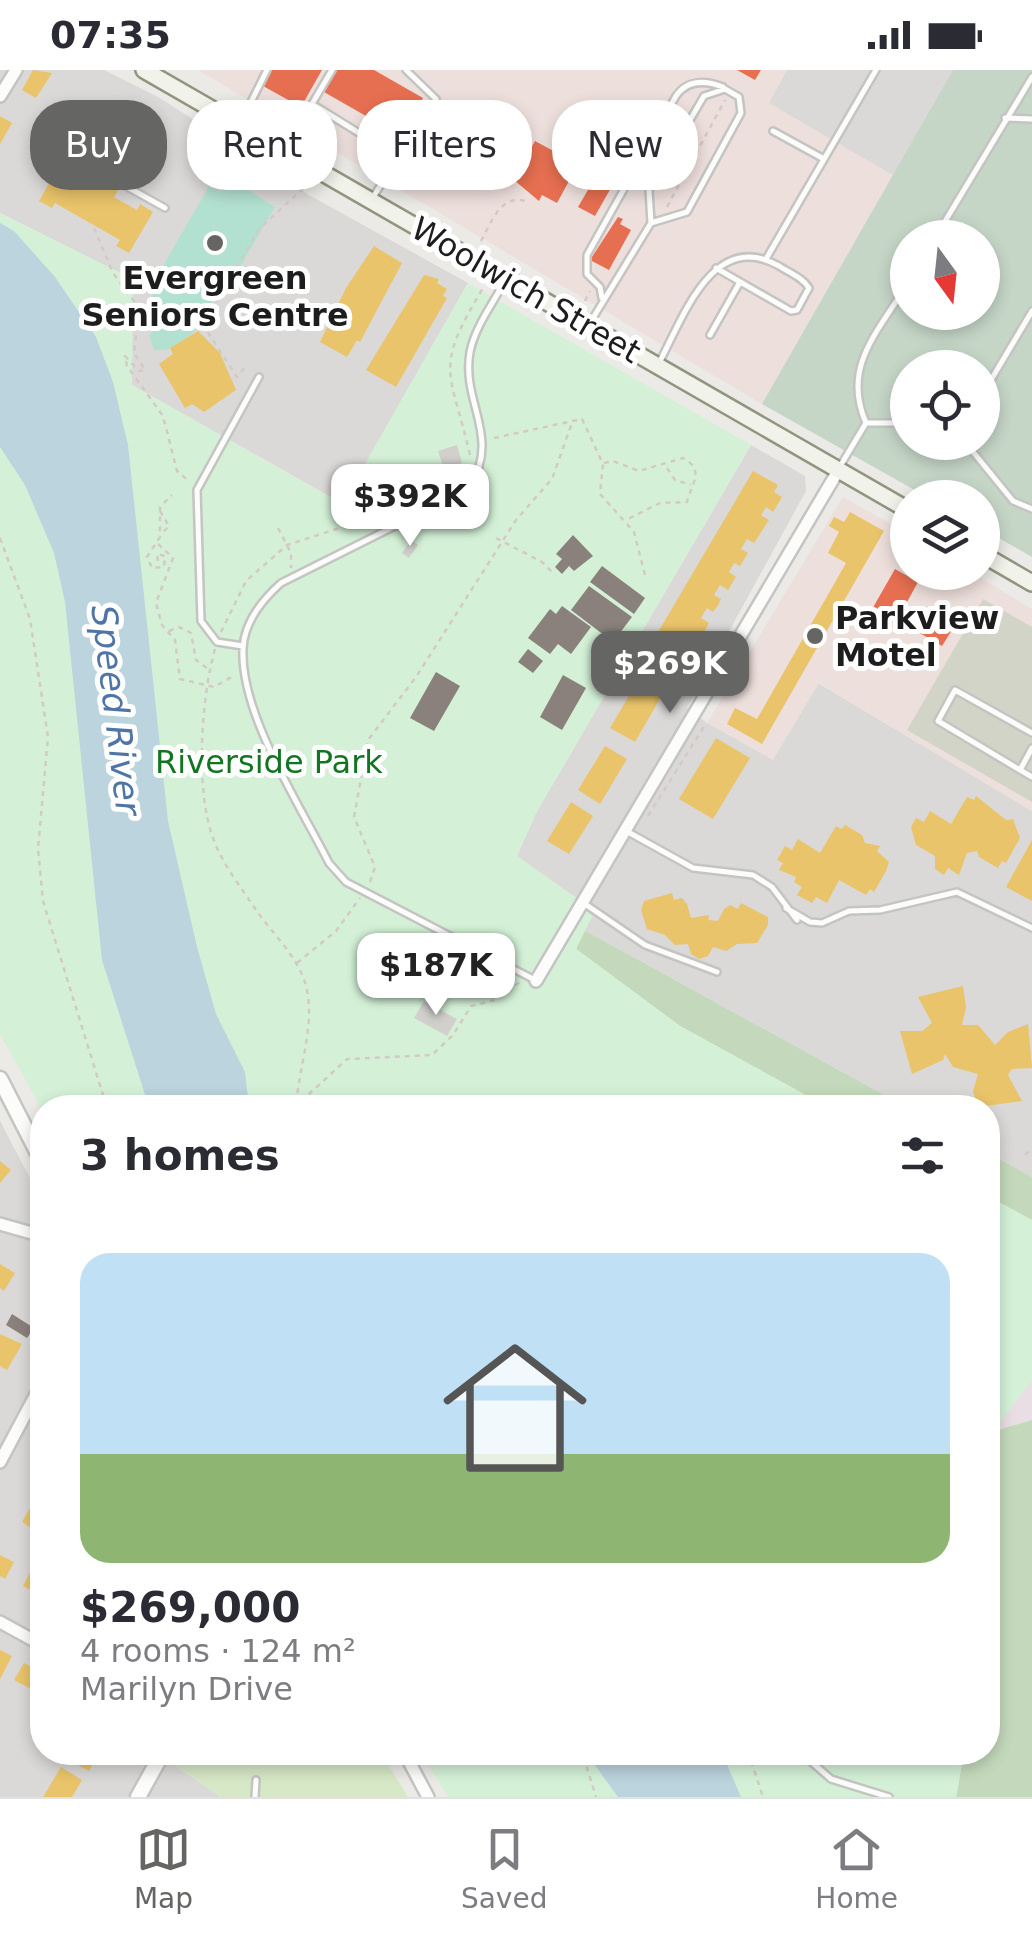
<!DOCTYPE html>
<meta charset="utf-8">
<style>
:root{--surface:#fff;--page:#f7f7f7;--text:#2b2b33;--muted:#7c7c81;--line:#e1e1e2;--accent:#656563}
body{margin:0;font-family:"DejaVu Sans",sans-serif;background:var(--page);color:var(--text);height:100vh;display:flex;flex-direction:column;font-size:38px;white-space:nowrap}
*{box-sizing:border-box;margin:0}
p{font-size:32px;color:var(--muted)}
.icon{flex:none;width:55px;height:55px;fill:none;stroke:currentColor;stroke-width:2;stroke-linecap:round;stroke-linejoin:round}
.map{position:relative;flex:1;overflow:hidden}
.drawer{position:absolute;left:30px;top:1025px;width:970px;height:670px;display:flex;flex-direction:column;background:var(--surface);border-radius:40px;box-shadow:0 5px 15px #0003}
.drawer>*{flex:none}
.guide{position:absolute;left:30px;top:30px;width:972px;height:90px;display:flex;gap:20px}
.needle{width:65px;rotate:165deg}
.fabs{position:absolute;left:890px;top:150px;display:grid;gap:20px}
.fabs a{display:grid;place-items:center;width:110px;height:110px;border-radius:50%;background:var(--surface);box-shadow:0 5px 15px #0003;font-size:50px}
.price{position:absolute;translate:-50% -85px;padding:0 22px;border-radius:20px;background:#fff;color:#222;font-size:32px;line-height:65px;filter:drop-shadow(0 2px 5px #0008)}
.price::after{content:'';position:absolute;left:50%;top:60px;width:30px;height:22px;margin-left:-15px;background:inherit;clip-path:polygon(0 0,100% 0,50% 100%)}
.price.current{background:var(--accent);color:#fff}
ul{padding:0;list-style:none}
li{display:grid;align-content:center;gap:20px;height:530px;padding:0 50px}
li+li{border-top:2px solid var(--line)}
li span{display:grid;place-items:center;height:310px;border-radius:30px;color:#555}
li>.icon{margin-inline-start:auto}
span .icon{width:180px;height:180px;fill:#fffc;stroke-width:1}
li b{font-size:42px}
h2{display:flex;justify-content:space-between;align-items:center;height:120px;padding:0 50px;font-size:42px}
.tag{padding:0 35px;border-radius:40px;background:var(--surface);box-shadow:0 5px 15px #0003;font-size:35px;line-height:90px}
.tag.current{background:var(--accent);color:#fff}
.status{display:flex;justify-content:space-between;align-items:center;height:70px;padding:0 50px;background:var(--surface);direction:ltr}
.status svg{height:28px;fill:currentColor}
.tab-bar{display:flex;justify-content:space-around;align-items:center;height:140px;border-top:2px solid var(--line);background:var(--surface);font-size:28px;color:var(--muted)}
.tab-bar a{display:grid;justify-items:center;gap:5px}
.tab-bar .current{color:var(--accent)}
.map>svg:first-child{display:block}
</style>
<div class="status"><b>07:35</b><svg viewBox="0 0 49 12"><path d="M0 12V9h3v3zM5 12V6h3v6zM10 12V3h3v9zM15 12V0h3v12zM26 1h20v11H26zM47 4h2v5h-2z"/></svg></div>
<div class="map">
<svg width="1032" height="1727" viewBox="0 0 1032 1727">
<rect width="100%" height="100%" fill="#ebeae6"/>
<path fill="#dad9d7" d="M 0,0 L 104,0 L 160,28 L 309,125 L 468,213 L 343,434 L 132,315 L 132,219 L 118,202 L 0,143 Z
M 787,0 L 953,0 L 894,106 L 768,33 Z
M 751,375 L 805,406 L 806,421 L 687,638 L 707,653 L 818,613 L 1032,741 L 1032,1107 L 988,1083 L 988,1038 L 906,1037 L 584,860 L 594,841 L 517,786 L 536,743 Z
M 0,1051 L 42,1131 L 42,1682 L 157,1683 L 221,1727 L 0,1727 Z"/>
<path fill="#eddfdc" d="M 198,0 L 787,0 L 769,33 L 894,106 L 762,334 Z
M 843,427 L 907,463 L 908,502 L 972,503 L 1032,539 L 1032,741 L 819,613 L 773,690 L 707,653 Z"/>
<path fill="#e8dee4" d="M 1032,1310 L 1032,1350 L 991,1362 Z"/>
<path fill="#d3d4c8" d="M 983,529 L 1032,557 L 1032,732 L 907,660 Z"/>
<path fill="#d6e8c6" d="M 176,1682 L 381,1683 L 408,1727 L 221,1727 L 171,1692 Z"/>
<path fill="#c4d9bc" d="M 584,860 L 906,1037 L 827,1037 L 680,956 L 576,879 Z
M 988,1083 L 1032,1107 L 1032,1151 L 988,1126 Z
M 1032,1350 L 1032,1727 L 956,1727 L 964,1683 L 988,1682 L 988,1368 L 991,1362 Z"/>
<path fill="#c5d6c7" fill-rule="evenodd" d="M 953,0 L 1032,0 L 1032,487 L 983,459 L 982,428 L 927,427 L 762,334 ZM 908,168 L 982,168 L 982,242 L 908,242 ZM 908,298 L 982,298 L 982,372 L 908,372 Z"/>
<path fill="#d4f1d7" d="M 0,143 L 133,209 L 132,315 L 342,434 L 468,213 L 751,375 L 536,743 L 517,786 L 595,841 L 576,879 L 680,956 L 828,1037 L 42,1040 L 0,964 Z
M 988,1126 L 1032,1150 L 1032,1310 L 988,1368 Z
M 421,1683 L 964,1683 L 956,1727 L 448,1727 Z"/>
<path fill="#b3e1d1" d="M 229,108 L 275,137 L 229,216 L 222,213 C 206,242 192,284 154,280 L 149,265 L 159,255 L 147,248 L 156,232 L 151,228 L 160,213 L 155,210 L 209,116 L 220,122 Z"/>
<path fill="#bbd4dd" d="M 119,54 L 152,72 L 141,91 L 109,72 Z
M 0,153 L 14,161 L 55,207 L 96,267 L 113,312 L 128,375 L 168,751 L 197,877 L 216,944 L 245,1002 L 249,1037 L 149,1037 L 102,890 L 65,532 L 54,483 L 25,415 L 0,377 Z
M 586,1683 L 722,1683 L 741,1727 L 618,1727 Z"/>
<path fill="#e9c46a" d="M 33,0 L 52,3 L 36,28 L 22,20 Z
M 0,46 L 12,53 L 0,74 Z
M 62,90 L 95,115 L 104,99 L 124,110 L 114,127 L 137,140 L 140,134 L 153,142 L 129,183 L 116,176 L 120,170 L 55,133 L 52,138 L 39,131 Z
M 374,176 L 402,193 L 360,272 L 357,270 L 347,287 L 320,272 L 346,218 Z
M 424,205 L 439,209 L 437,213 L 447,219 L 443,226 L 447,228 L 396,317 L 366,300 Z
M 198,261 L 220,283 L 236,320 L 204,342 L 192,334 L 185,338 L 159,294 L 173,284 L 170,278 Z
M 753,401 L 778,415 L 774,422 L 782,427 L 773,442 L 766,437 L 763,442 L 761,445 L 769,450 L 754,473 L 747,469 L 741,479 L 748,483 L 740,496 L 734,493 L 729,502 L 736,507 L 728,520 L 720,515 L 714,525 L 721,529 L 718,535 L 713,542 L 707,538 L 701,548 L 709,553 L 702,566 L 695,562 L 693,566 L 699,570 L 695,578 L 687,573 L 684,578 L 682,583 L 689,587 L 681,600 L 673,596 L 668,604 L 676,609 L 669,622 L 665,620 L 635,672 L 610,658 L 637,612 L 631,608 Z
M 850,442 L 884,461 L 762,674 L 727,654 L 735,638 L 757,649 L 846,493 L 828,483 L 839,462 L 829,456 L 834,447 L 844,452 Z
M 716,668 L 750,688 L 713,749 L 679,729 Z
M 605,676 L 627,689 L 600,734 L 578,720 Z
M 976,726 L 1006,750 L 1013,749 L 1020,768 L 1006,793 L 1002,791 L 998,798 L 979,787 L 977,781 L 967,783 L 959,805 L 948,798 L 944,805 L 935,799 L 935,786 L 916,775 L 911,757 L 916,748 L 924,752 L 930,741 L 951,754 L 967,727 L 974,730 Z
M 571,732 L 593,746 L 569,784 L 547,771 Z
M 845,755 L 862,765 L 865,773 L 880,776 L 877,781 L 889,792 L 886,801 L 874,822 L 870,819 L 866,825 L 839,810 L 827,833 L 816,827 L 812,833 L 797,825 L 802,817 L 794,812 L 796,807 L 779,800 L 783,793 L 777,790 L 785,776 L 792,780 L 798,769 L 820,783 L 836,756 L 842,759 Z
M 1032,770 L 1032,831 L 1006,817 Z
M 672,823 L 674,830 L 682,828 L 687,834 L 691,848 L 709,845 L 708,850 L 718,851 L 724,839 L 730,835 L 738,839 L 741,833 L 768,847 L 768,855 L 757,873 L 737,874 L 726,881 L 713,877 L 708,886 L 699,889 L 691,884 L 688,874 L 675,875 L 665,865 L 647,859 L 641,840 L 644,831 Z
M 963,916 L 966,938 L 962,955 L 978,955 L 995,975 L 1008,962 L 1028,954 L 1032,998 L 1012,999 L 1008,1005 L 1022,1031 L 971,1038 L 977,1035 L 973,1021 L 978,1004 L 953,997 L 945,984 L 943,990 L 912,1004 L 900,961 L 922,961 L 932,953 L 918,927 Z
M 0,1091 L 11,1100 L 0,1113 Z
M 0,1194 L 15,1203 L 4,1221 L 0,1218 Z
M 41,1201 L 42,1203 L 42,1231 L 32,1217 L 38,1213 L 34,1206 Z
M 0,1264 L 22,1274 L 7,1300 L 0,1296 Z
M 42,1417 L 42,1450 L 36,1461 L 22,1452 Z
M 0,1485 L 14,1492 L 5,1509 L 0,1506 Z
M 32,1499 L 42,1504 L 42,1526 L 23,1516 Z
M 0,1580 L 12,1586 L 0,1609 Z
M 24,1593 L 41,1602 L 31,1619 L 14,1610 Z
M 72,1682 L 100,1682 L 89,1701 L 68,1690 Z
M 61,1697 L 82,1710 L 72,1727 L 43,1727 Z"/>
<path fill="#e76f51" d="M 271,0 L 322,0 L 301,37 L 263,16 Z
M 337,0 L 374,0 L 423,28 L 401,66 L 324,22 Z
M 737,0 L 761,0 L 755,10 Z
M 437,55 L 464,71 L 446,101 L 419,86 Z
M 535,71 L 572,91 L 579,79 L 585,82 L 557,133 L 542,125 L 539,131 L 514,110 Z
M 613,77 L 629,86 L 595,146 L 578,137 Z
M 618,147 L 623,149 L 620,154 L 631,160 L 609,200 L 590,190 Z
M 895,499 L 918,512 L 891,561 L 867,548 Z
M 931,541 L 955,555 L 942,576 L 918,562 Z"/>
<path fill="#8a817c" d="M 573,465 L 593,486 L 574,501 L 569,496 L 562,504 L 555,497 L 562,489 L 556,484 Z
M 602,496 L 645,528 L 634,544 L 590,512 Z
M 589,516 L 632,547 L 613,572 L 571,540 Z
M 562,536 L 591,557 L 571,584 L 558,574 L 550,584 L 528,568 L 550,539 L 556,544 Z
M 528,579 L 543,591 L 533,603 L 518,592 Z
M 436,602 L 460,616 L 434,661 L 410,648 Z
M 563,605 L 586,618 L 562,660 L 540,647 Z
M 12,1244 L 34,1258 L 27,1268 L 6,1255 Z"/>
<path fill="#d2d0cd" d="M 457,375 L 462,393 L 444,399 L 438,381 Z
M 411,470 L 418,475 L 409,488 L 402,483 Z
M 424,931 L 457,949 L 447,966 L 414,948 Z"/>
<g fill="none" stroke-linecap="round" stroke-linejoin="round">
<g stroke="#c4c4c2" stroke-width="10">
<path id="service" d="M 312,34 L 332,0
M 1005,48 L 1032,49
M 241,52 L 267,0
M 773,61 L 824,89
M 286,75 L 312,34 L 398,87 L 372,129
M 54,76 L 165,138
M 398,87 L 436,29 L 406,0
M 935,168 L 1032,7
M 766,189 L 876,0
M 505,211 C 493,233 475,257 470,282 C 461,334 502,365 469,419 L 281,513 C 262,530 244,553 243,579 C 240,644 300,735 329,793 L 346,812 L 533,909
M 602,228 L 600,217 L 587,204 L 587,185 L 676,26 C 687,10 705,10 723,17
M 590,253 L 651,153 L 687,142 L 741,43 L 739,27 L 725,19 L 704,26 L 649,120 L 651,153
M 710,265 L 740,212
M 659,293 C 683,248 713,158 779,196 C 790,203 803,208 809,218 L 797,240 L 791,241 L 716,198
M 982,325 L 1032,241
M 866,353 C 841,296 879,261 908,213
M 866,353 L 908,353
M 965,372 L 1013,431 L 1032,439
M 839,398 L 866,353
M 243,576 L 217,572 L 201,551 L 197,420 L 259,307
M 1032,663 L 955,620 L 938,651 L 1020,700 L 1032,678
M 1020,700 L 1032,707
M 628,762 L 693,798 L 753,805 L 772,817 L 797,850
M 585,834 L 645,875 L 717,902
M 786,838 L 810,852 L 822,853 L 849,841 L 880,840 L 957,822 L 1032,858
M 800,1682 L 831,1709 L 889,1727
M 255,1727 L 256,1710"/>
</g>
<g stroke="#c4c4c2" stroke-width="16">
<path id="minor" d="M 0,26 L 16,0
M 536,911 L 838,401
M 0,1154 L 42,1166
M 0,1392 L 42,1313
M 0,1552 L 42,1575
M 404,1682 L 428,1727"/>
</g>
<g stroke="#c4c4c2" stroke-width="19">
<path id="tertiary" d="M 0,1009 L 42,1091
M 138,1727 L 163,1682"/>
</g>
<g stroke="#91947f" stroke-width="20">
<path id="secondary" d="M 144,0 L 908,440
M 982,484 L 1032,513"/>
</g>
<path stroke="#d5c9c6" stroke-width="2.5" stroke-dasharray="5 5" stroke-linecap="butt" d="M 110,94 L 116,79
M 667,137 L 725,30
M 94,158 L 113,203 L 139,238 L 134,283 L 145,300 L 139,301 L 125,286 L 127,296 L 163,346 L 177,401 L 189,411
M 481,171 C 492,151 501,122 529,132
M 585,231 L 590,221
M 244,298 L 237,307 L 203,255 L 259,159 L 306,116
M 494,368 L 582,349 L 603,394 L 600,424 L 634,462 L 646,509
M 470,385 C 450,298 433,301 483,218
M 604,393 L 613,391 L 639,401 L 683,388 C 705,400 692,413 687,432 L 660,433 L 628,449
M 667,398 L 675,410 L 691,415
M 160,441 L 169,456 L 160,465
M 278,458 L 291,483 L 291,498
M 0,468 L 30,549 L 48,667 L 38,779 L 43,831 L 107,1038
M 496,468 L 542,492 L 555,505
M 158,474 L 173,488 L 156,533 L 162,555 L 175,570 L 180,609 L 214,617 L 235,605
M 158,491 L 157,484 L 165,486 L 164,497 L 152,498 L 147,487 L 160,467 L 160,437 L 172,425
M 169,561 L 179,557 L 191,563 L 196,590 L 208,599
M 221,562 L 246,511 L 287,475 L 420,432
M 215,579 C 201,628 195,720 213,768 C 222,794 241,817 256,840 C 272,863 299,888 306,916 C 316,954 298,999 296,1038
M 648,746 L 705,655
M 370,812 L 375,797 L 354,747 L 368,670 L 416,607 L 516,450 L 552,409 L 573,350
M 297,893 L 336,861 L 360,828
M 294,1038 L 347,989 L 432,985 L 453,965 L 471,936 L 495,930 L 520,912
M 1025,1085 L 1032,1078
M 573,1682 L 586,1695 L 596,1727
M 748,1682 L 763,1727"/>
<use href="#service" stroke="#fcfcfb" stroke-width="5"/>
<use href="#minor" stroke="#fcfcfb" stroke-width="11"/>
<use href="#tertiary" stroke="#fcfcfb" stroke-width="14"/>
<use href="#secondary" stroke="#f1f2ea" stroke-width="15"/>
</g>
<g fill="#656563" stroke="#fff" stroke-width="4">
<circle cx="215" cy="173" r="10"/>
<circle cx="815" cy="566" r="10"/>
</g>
<g text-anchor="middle" stroke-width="10" stroke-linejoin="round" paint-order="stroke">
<g font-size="32" font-weight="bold" fill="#1d1d1d" stroke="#fff">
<text x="215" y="219">Evergreen<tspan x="215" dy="37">Seniors Centre</tspan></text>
<text x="835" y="559" text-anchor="start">Parkview<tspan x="835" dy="37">Motel</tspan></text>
</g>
<g font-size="32" fill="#1d1d1d" stroke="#fff">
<text transform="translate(526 220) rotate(30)" y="11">Woolwich Street</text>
</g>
<g font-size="32" fill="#117521" stroke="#fff">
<text x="269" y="703">Riverside Park</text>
</g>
<g font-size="35" font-style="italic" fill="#4f74a7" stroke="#fff">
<text transform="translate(116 640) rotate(83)" y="12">Speed River</text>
</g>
</g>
</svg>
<div class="fabs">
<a><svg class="needle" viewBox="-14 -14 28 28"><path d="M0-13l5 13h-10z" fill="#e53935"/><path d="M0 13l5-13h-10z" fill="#7c7c81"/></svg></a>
<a><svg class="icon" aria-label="locate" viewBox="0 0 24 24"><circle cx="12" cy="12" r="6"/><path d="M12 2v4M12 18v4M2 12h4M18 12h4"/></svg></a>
<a><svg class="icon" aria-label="layers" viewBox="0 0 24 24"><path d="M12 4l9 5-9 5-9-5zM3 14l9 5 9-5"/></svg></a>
</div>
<b class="price" style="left:410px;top:479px">$392K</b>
<b class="price current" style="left:670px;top:646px">$269K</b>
<b class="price" style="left:436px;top:948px">$187K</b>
<div class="guide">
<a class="tag current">Buy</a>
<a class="tag">Rent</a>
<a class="tag">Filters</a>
<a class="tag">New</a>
</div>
<section class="drawer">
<h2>3 homes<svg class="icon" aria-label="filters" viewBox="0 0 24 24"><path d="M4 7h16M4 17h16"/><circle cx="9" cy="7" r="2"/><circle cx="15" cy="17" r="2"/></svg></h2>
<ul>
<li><span style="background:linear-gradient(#bfe0f5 65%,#8fb573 0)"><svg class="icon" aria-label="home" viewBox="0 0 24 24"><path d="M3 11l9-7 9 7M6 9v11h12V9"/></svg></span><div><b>$269,000</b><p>4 rooms · 124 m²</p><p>Marilyn Drive</p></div></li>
</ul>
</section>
</div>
<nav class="tab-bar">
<a class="current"><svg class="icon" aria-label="map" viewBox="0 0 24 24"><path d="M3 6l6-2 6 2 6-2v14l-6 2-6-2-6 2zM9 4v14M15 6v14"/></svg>Map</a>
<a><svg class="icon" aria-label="saved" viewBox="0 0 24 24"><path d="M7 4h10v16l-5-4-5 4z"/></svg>Saved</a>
<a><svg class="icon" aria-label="home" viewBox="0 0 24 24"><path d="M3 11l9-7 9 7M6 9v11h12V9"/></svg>Home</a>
</nav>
